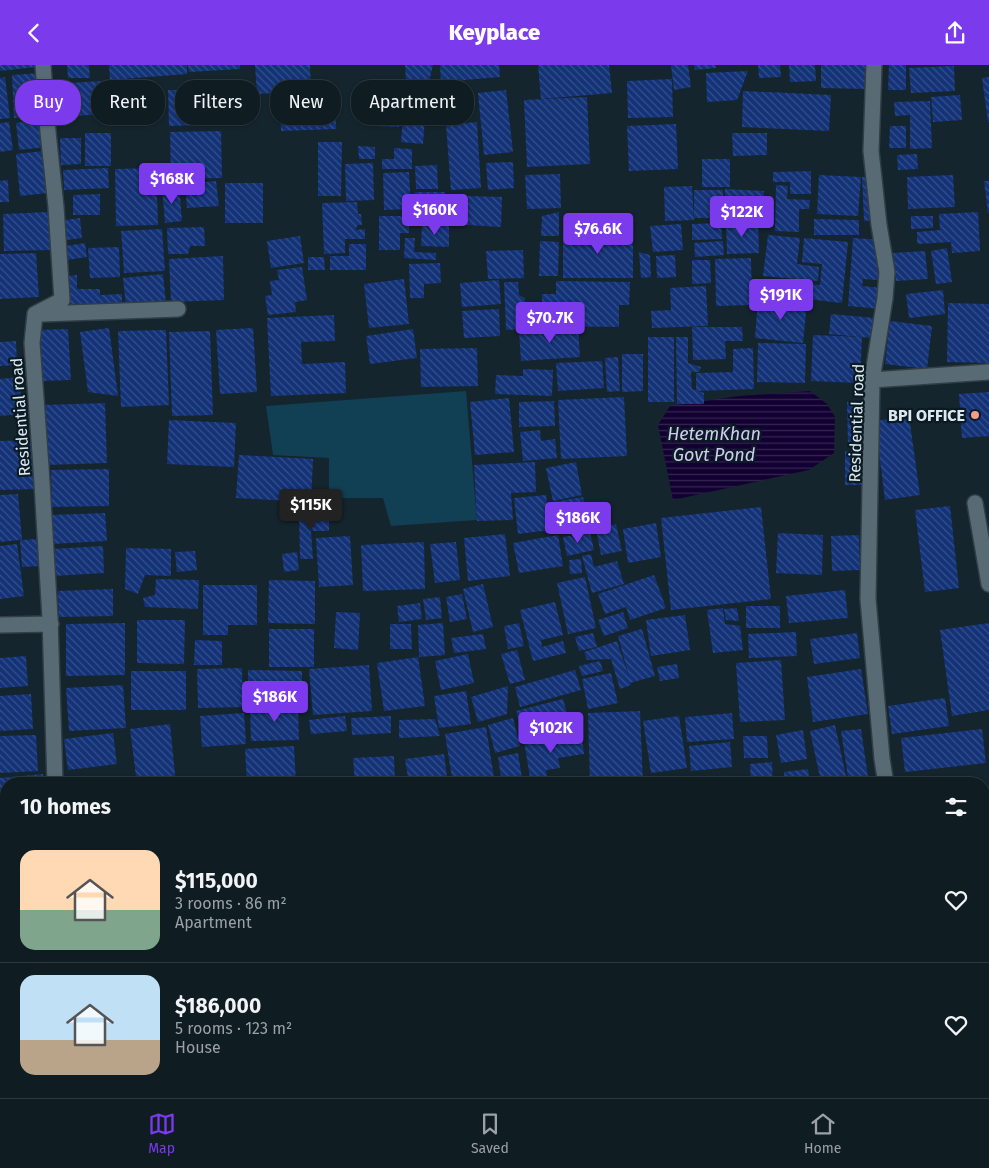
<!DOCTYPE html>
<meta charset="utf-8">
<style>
:root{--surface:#0f1c22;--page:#1d292f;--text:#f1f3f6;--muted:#9ba1a5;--line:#2f3a40;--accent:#7c3aed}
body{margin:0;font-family:"Fira Sans",sans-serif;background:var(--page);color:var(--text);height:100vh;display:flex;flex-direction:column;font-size:19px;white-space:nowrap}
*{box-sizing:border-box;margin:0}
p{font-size:16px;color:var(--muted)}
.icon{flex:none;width:28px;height:28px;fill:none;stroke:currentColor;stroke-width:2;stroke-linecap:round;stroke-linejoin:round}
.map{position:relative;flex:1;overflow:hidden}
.sheet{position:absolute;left:0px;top:712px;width:990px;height:321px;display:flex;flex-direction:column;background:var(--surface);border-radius:20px 20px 0 0;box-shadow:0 1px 4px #0004,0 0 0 1px var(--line)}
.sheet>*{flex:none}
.banner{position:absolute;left:15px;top:15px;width:500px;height:45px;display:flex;gap:10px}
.price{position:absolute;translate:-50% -42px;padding:0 11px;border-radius:5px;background:var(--accent);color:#fff;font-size:16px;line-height:32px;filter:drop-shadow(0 1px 2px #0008)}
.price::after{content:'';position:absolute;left:50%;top:30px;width:15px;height:11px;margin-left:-8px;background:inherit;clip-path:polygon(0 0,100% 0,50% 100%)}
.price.on{background:#222;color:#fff}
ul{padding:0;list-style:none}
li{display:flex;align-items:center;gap:15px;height:125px;padding:0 20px}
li+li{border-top:1px solid var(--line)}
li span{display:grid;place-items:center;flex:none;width:140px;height:100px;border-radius:15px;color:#555}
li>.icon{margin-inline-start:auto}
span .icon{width:60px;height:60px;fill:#fffc;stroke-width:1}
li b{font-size:21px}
h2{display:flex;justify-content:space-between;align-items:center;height:60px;padding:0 20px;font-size:21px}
.pill{padding:0 18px;border-radius:20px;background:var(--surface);box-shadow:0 1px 4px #0004,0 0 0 1px var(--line);font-size:18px;line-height:45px}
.pill.on{background:var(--accent);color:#fff}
header{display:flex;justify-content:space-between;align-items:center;height:65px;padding:0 20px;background:var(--accent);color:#fff;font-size:22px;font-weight:800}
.tabs{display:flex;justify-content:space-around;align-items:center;height:70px;border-top:1px solid var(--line);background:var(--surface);font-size:14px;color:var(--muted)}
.tabs a{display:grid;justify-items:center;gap:2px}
.tabs .on{color:var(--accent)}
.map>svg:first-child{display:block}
</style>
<header><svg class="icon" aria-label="back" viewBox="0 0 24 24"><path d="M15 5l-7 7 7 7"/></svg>Keyplace<svg class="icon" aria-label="share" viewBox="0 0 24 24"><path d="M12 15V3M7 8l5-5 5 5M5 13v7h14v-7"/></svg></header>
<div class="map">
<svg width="989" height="1033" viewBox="0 0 989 1033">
<defs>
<pattern id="water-rules" width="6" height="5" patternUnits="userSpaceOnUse" patternTransform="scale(1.25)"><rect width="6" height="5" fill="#130032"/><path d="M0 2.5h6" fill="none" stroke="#352550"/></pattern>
<pattern id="building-back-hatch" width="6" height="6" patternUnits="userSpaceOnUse" patternTransform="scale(1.25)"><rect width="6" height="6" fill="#133277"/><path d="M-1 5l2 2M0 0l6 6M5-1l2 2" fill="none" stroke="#35508b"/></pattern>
</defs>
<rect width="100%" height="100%" fill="#14252d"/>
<path fill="#113f54" d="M 466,326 L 477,455 L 391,461 L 383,433 L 329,433 L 329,393 L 273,390 L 266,341 Z"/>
<path fill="url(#water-rules)" d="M 810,326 L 827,339 L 835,352 L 834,388 L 809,405 L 673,435 L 658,360 L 670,341 L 739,331 Z
M 572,1028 L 716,1028 L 716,1033 L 572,1033 Z"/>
<path fill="url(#building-back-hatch)" d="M 0,0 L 35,0 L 36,2 L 0,6 Z
M 67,0 L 89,0 L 90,13 L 68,13 Z
M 109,0 L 187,0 L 187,9 L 110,15 Z
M 188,0 L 240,0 L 240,4 L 189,7 Z
M 255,0 L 310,0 L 311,26 L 257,29 Z
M 405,0 L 433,0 L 426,29 L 407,31 Z
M 440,0 L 499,0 L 500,12 L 441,17 Z
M 538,0 L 609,0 L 612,28 L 541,34 Z
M 671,0 L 688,0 L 691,22 L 674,25 Z
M 694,0 L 716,0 L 716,3 L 695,5 Z
M 758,0 L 780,0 L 781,12 L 759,13 Z
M 789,0 L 815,0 L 816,16 L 790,17 Z
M 821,0 L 869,0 L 869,24 L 821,23 Z
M 889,0 L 906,0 L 906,25 L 888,25 Z
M 954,1 L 955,26 L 911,28 L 909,3 Z
M 748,6 L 737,35 L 707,37 L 706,8 Z
M 39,8 L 41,51 L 14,53 L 12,10 Z
M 5,12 L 10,53 L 0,54 L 0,13 Z
M 989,12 L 989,57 L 988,57 L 982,13 Z
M 672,14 L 673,52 L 628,53 L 627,16 Z
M 103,16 L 106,49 L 71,51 L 69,18 Z
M 151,17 L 151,51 L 129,51 L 128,18 Z
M 465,19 L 466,49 L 432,51 L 431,20 Z
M 124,20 L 127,53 L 112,53 L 110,22 Z
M 168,25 L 199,25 L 199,60 L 169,61 Z
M 506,25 L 513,87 L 484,90 L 478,28 Z
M 335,26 L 336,64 L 281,66 L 280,29 Z
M 743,26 L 831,30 L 829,66 L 742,62 Z
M 960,30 L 962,55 L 933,57 L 931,32 Z
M 587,32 L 590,99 L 527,102 L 524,35 Z
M 378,35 L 400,35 L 399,62 L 378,61 Z
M 930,36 L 932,83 L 910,84 L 910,50 L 895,51 L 894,37 Z
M 404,39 L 426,40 L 423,79 L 401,77 Z
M 42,54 L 46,82 L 19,85 L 16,58 Z
M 9,57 L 13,85 L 0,87 L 0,58 Z
M 477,57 L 481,123 L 451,125 L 446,60 Z
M 676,59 L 678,104 L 629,106 L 627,61 Z
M 890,61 L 906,61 L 906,83 L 889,83 Z
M 221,66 L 222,113 L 171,114 L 170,67 Z
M 85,68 L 111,68 L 111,101 L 85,101 Z
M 732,68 L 767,68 L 767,90 L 733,91 Z
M 60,73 L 81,73 L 81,99 L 61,100 Z
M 318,77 L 342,77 L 341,131 L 318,131 Z
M 358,81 L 375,82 L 375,94 L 359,94 Z
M 394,83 L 412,84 L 412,104 L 382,104 L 382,94 L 394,94 Z
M 44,86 L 48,128 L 20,131 L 16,89 Z
M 917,89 L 918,104 L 898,105 L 897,90 Z
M 702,94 L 730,94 L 730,122 L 702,122 Z
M 513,97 L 514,123 L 488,125 L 486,98 Z
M 373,98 L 374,135 L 346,136 L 345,99 Z
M 437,100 L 438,124 L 416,124 L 415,101 Z
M 108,103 L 109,123 L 64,125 L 63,105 Z
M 156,103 L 158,160 L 116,161 L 115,104 Z
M 811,106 L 811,129 L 790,129 L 790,117 L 773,117 L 773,107 Z
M 409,107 L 411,144 L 384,145 L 383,108 Z
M 560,109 L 561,143 L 527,144 L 525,110 Z
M 819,110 L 861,112 L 858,151 L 817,149 Z
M 953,110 L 955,142 L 908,144 L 907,112 Z
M 862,112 L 871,112 L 874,155 L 864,156 Z
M 8,115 L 9,137 L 0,137 L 0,116 Z
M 216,116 L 219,141 L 187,143 L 185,119 Z
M 984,116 L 989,116 L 989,147 L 988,148 Z
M 225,118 L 263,118 L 263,158 L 225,158 Z
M 776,120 L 788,121 L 787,134 L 810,135 L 809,144 L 799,144 L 799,167 L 775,166 Z
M 179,121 L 182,156 L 165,158 L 162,123 Z
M 692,121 L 694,155 L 665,156 L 664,122 Z
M 725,124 L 764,126 L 763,155 L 724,154 Z
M 694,125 L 723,125 L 723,153 L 694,153 Z
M 415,127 L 445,127 L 445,156 L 415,156 Z
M 100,129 L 100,150 L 73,150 L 73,130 Z
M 468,131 L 502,132 L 501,162 L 467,160 Z
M 357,137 L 358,149 L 361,149 L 362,160 L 358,160 L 355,165 L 365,164 L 365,174 L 345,174 L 345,188 L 324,189 L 322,138 Z
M 48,147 L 50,185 L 4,186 L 3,149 Z
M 559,147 L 559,171 L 541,171 L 542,151 Z
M 978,147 L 980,186 L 952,188 L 951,177 L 917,179 L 917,167 L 940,165 L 939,149 Z
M 379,151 L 409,151 L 409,168 L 400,168 L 400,185 L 379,185 Z
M 911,151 L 933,151 L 933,163 L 911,164 Z
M 80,153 L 82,173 L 67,175 L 65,155 Z
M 814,154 L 859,155 L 859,170 L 814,170 Z
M 721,158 L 722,174 L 692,175 L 692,159 Z
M 758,158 L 759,188 L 727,189 L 726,159 Z
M 681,159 L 683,185 L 653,187 L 650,161 Z
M 422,160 L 449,161 L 449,182 L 421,181 Z
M 204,162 L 205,181 L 190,181 L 188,189 L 168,189 L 167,163 Z
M 162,164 L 165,206 L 124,208 L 121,166 Z
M 563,166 L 633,166 L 633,213 L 563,213 Z
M 768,170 L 800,173 L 797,199 L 819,202 L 818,216 L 763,211 Z
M 300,171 L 304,198 L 271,203 L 267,176 Z
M 405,173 L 415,173 L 414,187 L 436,188 L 436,195 L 404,193 Z
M 804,173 L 848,177 L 842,238 L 770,230 L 771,216 L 820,220 L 822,199 L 802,197 Z
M 853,173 L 881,175 L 878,215 L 863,214 L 862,221 L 883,223 L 881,244 L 848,241 Z
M 540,176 L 559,177 L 558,211 L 539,211 Z
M 723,176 L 724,190 L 695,192 L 694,178 Z
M 85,178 L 87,192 L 67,195 L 65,181 Z
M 349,179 L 366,179 L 366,205 L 330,205 L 330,191 L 349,191 Z
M 119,182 L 120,212 L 90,213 L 88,183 Z
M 947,183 L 952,217 L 936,219 L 931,186 Z
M 523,185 L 524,213 L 488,214 L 486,186 Z
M 925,186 L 928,214 L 896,216 L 893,188 Z
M 639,187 L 650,190 L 651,212 L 641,213 Z
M 36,188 L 39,232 L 0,234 L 0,189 Z
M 675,190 L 676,212 L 657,213 L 656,191 Z
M 223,191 L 224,235 L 171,237 L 169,194 Z
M 308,192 L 324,192 L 325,205 L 308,205 Z
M 751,193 L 752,240 L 716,241 L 715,194 Z
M 692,195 L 710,195 L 711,218 L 692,219 Z
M 440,198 L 441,218 L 424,219 L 424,233 L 410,233 L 409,199 Z
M 302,202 L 307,235 L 295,237 L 296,247 L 268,250 L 265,231 L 272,230 L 270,216 L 279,215 L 277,205 Z
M 163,209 L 166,239 L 126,242 L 123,213 Z
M 77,210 L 77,224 L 100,224 L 100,230 L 122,229 L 122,243 L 67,244 L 66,211 Z
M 404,214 L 409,259 L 369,263 L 364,219 Z
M 499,215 L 501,239 L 462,242 L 460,218 Z
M 556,216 L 630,217 L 629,240 L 619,240 L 619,262 L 531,261 L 531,240 L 542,241 L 542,229 L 556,229 Z
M 504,217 L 518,217 L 519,230 L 525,233 L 526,264 L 506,265 Z
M 706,221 L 708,261 L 652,263 L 651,246 L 671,245 L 670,223 Z
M 943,225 L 945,249 L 909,253 L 906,229 Z
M 758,234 L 807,238 L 803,278 L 755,273 Z
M 948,238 L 989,239 L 989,298 L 947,297 Z
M 499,244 L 500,271 L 464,273 L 462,246 Z
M 831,249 L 875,253 L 873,273 L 829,269 Z
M 334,250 L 335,276 L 301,277 L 302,299 L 345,297 L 346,328 L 271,331 L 267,253 Z
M 890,256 L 932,261 L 927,304 L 885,299 Z
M 578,262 L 580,292 L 521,296 L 519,266 Z
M 692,262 L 742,262 L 743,276 L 725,276 L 726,294 L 693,295 Z
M 109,263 L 118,331 L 88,327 L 80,267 Z
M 253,263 L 257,327 L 220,329 L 216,265 Z
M 68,264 L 71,315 L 39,316 L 36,265 Z
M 413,264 L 417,293 L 370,299 L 366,271 Z
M 166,265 L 169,340 L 121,342 L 118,266 Z
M 210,266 L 213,350 L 172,351 L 169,267 Z
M 813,270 L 862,272 L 860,318 L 811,316 Z
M 648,272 L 674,272 L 674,337 L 648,337 Z
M 676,272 L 688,272 L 688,298 L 701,302 L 699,307 L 691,307 L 692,324 L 704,328 L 704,339 L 677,339 Z
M 16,276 L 17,300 L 0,301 L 0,277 Z
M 758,278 L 806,279 L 805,318 L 757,317 Z
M 477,283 L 478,321 L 421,322 L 420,284 Z
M 753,283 L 754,324 L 696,326 L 696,308 L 733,307 L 733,284 Z
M 622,289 L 643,289 L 643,326 L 622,327 Z
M 618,292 L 620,326 L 607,327 L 605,293 Z
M 602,296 L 604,323 L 558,326 L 556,298 Z
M 523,304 L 553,305 L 552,331 L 495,329 L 496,310 L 523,311 Z
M 19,312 L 22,349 L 0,351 L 0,314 Z
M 989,327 L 989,371 L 962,373 L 959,329 Z
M 624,332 L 627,391 L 561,394 L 558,335 Z
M 509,333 L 514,387 L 475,390 L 470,337 Z
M 554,336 L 555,361 L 519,362 L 519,337 Z
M 866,336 L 867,381 L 848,381 L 847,337 Z
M 105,338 L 107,398 L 46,400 L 44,340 Z
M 909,351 L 920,430 L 885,435 L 875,356 Z
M 169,355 L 236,358 L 234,402 L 167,399 Z
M 540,365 L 541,376 L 555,374 L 557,393 L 523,396 L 520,367 Z
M 34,375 L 36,424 L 0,425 L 0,376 Z
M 845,386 L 863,386 L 863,420 L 845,420 Z
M 239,390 L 313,394 L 311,437 L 236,433 Z
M 535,397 L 536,427 L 511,428 L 513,455 L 477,456 L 474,400 Z
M 576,397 L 582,430 L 553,436 L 546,403 Z
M 109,404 L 109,441 L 52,442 L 51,405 Z
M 18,429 L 22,475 L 38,474 L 40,501 L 22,502 L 20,475 L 0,477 L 0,430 Z
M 546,430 L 550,465 L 518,469 L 514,433 Z
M 583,432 L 590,464 L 560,469 L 554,437 Z
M 950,441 L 959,523 L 925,527 L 915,445 Z
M 761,442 L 771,534 L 671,545 L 661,453 Z
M 329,447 L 329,466 L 311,466 L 313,494 L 300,494 L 299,448 Z
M 105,448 L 107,476 L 51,479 L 50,450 Z
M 656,458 L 661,492 L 628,498 L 623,464 Z
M 616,459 L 622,486 L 601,490 L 596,464 Z
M 590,467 L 594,485 L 567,491 L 563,472 Z
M 778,468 L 823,470 L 822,510 L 776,508 Z
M 505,469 L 510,511 L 468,516 L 464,473 Z
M 558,470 L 563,501 L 519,508 L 513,478 Z
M 859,470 L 860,505 L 832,506 L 831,471 Z
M 350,471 L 353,520 L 319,522 L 316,473 Z
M 424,477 L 425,524 L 363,526 L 361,480 Z
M 456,477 L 460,515 L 435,518 L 430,479 Z
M 17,479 L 24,531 L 0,534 L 0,481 Z
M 103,481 L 104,508 L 53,511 L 52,484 Z
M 126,483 L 171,484 L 171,511 L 145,510 L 138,529 L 125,524 Z
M 195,486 L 197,505 L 177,507 L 175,487 Z
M 297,487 L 299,505 L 284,507 L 282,489 Z
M 591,489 L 594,502 L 617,496 L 624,519 L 592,528 L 582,491 Z
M 581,494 L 582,508 L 570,509 L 569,495 Z
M 654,510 L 666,543 L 630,555 L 626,542 L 605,549 L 598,529 Z
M 585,512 L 596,563 L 568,569 L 557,518 Z
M 156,514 L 199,515 L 198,544 L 145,542 L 143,533 L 155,530 Z
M 269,515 L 315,516 L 315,559 L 268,558 Z
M 483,519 L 493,562 L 473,567 L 463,524 Z
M 203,520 L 257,520 L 257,560 L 228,560 L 228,570 L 203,570 Z
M 113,524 L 113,551 L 59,552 L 58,526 Z
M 845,525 L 848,553 L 789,558 L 786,531 Z
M 462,529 L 467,554 L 450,557 L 446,532 Z
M 440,532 L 442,553 L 426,555 L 423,534 Z
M 555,537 L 563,570 L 541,575 L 542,582 L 563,576 L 566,588 L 533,596 L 520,545 Z
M 420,538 L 422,554 L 399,557 L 397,541 Z
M 746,541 L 780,541 L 780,563 L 746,563 Z
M 723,543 L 725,559 L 740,561 L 743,585 L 713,588 L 707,545 Z
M 737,543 L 739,556 L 726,555 L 724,544 Z
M 336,547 L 360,548 L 358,585 L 334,583 Z
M 623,547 L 628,563 L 604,571 L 598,555 Z
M 685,550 L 690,585 L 651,591 L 646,555 Z
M 137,555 L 185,555 L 184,599 L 137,598 Z
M 125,558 L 125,610 L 66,611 L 66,559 Z
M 443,558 L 445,590 L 419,592 L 418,560 Z
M 519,558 L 524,581 L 508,584 L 504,561 Z
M 989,558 L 989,645 L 952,651 L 940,565 Z
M 390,559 L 411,559 L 412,584 L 390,584 Z
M 269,564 L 314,564 L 314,602 L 269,602 Z
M 642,564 L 655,611 L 630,618 L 631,620 L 620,624 L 611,594 L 587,595 L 584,587 L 617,576 L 629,612 L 618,571 Z
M 796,567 L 797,591 L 749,593 L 748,569 Z
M 593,568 L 597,582 L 579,586 L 575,572 Z
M 857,568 L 860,593 L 814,599 L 810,574 Z
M 483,569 L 486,584 L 454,588 L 451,573 Z
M 195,575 L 222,576 L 222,600 L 194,600 Z
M 517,585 L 525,615 L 510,619 L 501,589 Z
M 468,589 L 474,618 L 441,625 L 435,596 Z
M 26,591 L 28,621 L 0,623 L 0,593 Z
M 418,592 L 425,641 L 384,646 L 377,598 Z
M 781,595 L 785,655 L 740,657 L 736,598 Z
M 600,596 L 603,606 L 582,611 L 579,601 Z
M 677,599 L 679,613 L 660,616 L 657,602 Z
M 369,600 L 372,646 L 313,650 L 309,604 Z
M 242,603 L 243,642 L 198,643 L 197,604 Z
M 861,604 L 868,649 L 813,657 L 807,612 Z
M 248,605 L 302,606 L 302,637 L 248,637 Z
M 575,605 L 581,625 L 520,642 L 515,622 Z
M 131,606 L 186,606 L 186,645 L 131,645 Z
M 611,608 L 618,638 L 588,644 L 582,614 Z
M 123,620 L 126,663 L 69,666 L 66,623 Z
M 508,621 L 507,649 L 478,657 L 471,632 Z
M 466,626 L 471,659 L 439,663 L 434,631 Z
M 31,629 L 33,664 L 0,666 L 0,631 Z
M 945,633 L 949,661 L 892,669 L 888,641 Z
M 563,634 L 571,662 L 523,674 L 516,646 Z
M 298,640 L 299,675 L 251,676 L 250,642 Z
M 640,646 L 643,719 L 590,719 L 588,648 Z
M 244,648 L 246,679 L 202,682 L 200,651 Z
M 732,648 L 734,674 L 687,677 L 685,652 Z
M 345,651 L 347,666 L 311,669 L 309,655 Z
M 391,651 L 391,668 L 352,670 L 351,653 Z
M 679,651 L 687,703 L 651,708 L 643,656 Z
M 513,653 L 520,681 L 495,688 L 488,660 Z
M 435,654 L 440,671 L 399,673 L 399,655 Z
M 170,659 L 176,719 L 137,719 L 130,664 Z
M 835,660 L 846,711 L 821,717 L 810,666 Z
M 486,662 L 495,719 L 453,719 L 445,669 Z
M 861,664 L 869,719 L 849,719 L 841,666 Z
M 982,664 L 986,698 L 905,707 L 901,673 Z
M 803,665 L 807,694 L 781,698 L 776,670 Z
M 581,666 L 584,689 L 558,693 L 560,703 L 546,705 L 548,719 L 531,719 L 524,676 Z
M 113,668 L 117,699 L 68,705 L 64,674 Z
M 36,670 L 38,706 L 0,708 L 0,671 Z
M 743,671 L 767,671 L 768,693 L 744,693 Z
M 730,677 L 732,702 L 691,706 L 689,681 Z
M 294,681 L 296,719 L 247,719 L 245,684 Z
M 518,688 L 523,719 L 502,719 L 498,692 Z
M 444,689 L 448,719 L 409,719 L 405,694 Z
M 394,691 L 395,719 L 355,719 L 353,693 Z
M 772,697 L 773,719 L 751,719 L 750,699 Z
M 808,704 L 810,719 L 785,719 L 784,707 Z
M 43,709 L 44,719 L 6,719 L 6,746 L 0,746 L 0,713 Z
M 577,711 L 578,719 L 553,719 L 552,715 Z
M 984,721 L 989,721 L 989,838 L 984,839 Z
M 0,750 L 6,750 L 6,782 L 0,782 Z
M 0,789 L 5,789 L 6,803 L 6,844 L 0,844 Z
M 0,872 L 6,872 L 6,916 L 0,916 Z
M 940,1028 L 967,1028 L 968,1033 L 941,1033 Z"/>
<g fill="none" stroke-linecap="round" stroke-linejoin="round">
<g stroke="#323e45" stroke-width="18">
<path id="minor" d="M 43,0 L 48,67 L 56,142 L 62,235 L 35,249 L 32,278 L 41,402 L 50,553 L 55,719
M 874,0 L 871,86 L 879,160 L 887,207 L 885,233 L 872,315 L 868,534 L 882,694 L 886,719
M 41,249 L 178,244
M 872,315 L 989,307
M 975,438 L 989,519
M 0,560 L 51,559"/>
</g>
<g stroke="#323e45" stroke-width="18">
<path id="major" d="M 984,866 L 989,865
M 0,992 L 6,992"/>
</g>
<use href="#minor" stroke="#586b75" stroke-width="15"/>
<use href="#major" stroke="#4d969c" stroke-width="15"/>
</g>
<circle fill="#f49d8c" stroke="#0a1b24" stroke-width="2" cx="975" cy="350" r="5"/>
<g text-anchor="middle" stroke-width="4.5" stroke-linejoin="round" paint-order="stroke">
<g font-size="16" font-weight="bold" fill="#dee9ef" stroke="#0a1b24" text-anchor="end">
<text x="965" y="356">BPI OFFICE</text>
</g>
<g font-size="16" fill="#dee9ef" stroke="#0a1b24">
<text transform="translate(20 352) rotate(-94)" y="6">Residential road</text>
<text transform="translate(856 358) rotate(-88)" y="6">Residential road</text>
</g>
<g font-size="18" font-style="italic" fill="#d3c9f5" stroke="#0a1b24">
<text x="714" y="375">HetemKhan<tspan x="714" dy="21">Govt Pond</tspan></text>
</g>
</g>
</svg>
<b class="price" style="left:172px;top:140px">$168K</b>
<b class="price" style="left:435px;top:171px">$160K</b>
<b class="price" style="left:742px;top:173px">$122K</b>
<b class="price" style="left:598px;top:190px">$76.6K</b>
<b class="price" style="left:781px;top:256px">$191K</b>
<b class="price" style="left:550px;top:279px">$70.7K</b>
<b class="price on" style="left:311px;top:466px">$115K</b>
<b class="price" style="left:578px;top:479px">$186K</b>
<b class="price" style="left:275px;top:658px">$186K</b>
<b class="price" style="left:551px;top:689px">$102K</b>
<div class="banner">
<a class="pill on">Buy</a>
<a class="pill">Rent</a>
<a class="pill">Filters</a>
<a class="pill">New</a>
<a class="pill">Apartment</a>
</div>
<section class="sheet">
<h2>10 homes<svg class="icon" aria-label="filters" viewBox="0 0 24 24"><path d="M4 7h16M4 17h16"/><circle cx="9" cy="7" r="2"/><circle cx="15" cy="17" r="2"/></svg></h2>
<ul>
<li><span style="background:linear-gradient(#ffd9b3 60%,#7fa58c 0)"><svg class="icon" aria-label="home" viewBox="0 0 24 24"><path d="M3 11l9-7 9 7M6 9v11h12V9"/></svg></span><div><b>$115,000</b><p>3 rooms · 86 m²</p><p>Apartment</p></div><svg class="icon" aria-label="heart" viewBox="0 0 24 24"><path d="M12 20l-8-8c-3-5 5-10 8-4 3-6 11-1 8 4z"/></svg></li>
<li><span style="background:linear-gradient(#bfe0f5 65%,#b9a48a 0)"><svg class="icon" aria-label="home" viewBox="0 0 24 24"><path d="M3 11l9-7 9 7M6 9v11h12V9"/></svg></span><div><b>$186,000</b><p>5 rooms · 123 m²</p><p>House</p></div><svg class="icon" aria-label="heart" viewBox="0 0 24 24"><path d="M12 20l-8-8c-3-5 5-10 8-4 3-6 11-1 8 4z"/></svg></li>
</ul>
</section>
</div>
<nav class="tabs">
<a class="on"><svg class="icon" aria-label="map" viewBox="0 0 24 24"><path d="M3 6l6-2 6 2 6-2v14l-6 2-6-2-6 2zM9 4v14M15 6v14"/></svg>Map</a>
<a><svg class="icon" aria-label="saved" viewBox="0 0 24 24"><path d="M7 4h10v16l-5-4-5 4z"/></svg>Saved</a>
<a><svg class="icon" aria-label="home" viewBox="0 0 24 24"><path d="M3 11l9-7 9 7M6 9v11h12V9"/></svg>Home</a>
</nav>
